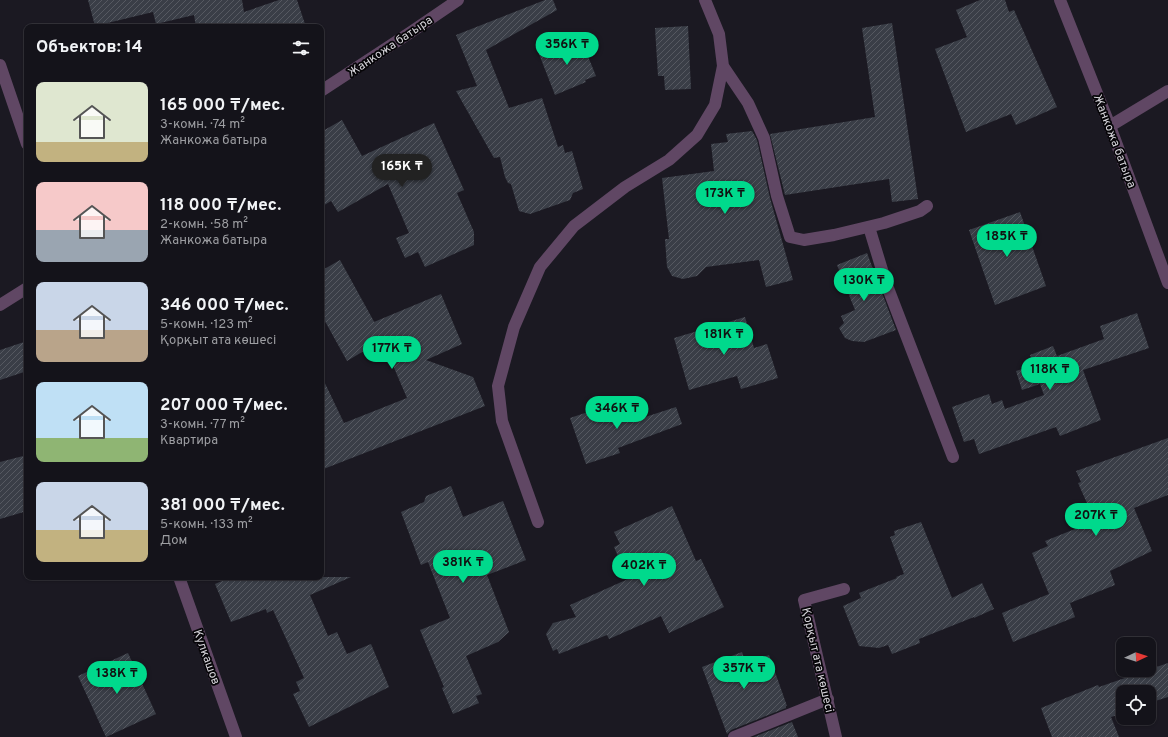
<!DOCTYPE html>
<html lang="ru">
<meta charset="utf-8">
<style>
:root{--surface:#14131a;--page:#1d1c23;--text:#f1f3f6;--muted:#9d9ea2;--line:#333239;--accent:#00d98c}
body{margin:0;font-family:Overpass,sans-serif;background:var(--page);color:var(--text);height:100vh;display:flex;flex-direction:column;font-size:15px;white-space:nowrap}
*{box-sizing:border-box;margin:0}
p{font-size:13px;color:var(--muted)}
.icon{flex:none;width:22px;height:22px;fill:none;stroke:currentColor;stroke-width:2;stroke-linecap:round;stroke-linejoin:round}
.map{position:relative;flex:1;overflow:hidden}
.sheet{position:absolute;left:24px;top:24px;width:300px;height:556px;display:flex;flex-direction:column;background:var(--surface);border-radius:8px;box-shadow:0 1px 3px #0004,0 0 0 1px var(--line)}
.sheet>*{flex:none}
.needle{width:26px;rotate:86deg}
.fabs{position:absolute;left:1116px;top:637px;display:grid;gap:8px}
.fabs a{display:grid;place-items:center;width:40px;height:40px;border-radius:8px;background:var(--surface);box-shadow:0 1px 3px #0004,0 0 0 1px var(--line);font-size:20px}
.price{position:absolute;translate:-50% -34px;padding:0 9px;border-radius:14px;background:var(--accent);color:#111;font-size:13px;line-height:26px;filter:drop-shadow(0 1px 2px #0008)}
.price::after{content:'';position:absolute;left:50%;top:24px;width:12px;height:9px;margin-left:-6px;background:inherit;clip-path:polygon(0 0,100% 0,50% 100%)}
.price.current{background:#222;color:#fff}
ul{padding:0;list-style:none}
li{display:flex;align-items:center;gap:12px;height:100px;padding:0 12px}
li span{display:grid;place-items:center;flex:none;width:112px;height:80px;border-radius:8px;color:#555}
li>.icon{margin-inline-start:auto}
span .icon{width:48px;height:48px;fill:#fffc;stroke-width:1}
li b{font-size:17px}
h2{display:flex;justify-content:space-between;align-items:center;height:48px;padding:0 12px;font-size:17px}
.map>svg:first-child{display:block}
</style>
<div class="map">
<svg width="1168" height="737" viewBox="0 0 1168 737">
<defs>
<pattern id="building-hatch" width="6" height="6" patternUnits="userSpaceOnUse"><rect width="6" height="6" fill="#3a3e47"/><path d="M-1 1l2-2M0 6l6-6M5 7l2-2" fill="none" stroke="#565961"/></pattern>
</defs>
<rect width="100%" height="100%" fill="#1b1922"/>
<path fill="url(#building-hatch)" d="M 88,0 L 242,0 L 244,12 L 279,0 L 297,0 L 306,27 L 196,27 L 194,15 L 156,24 L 153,12 L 95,26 Z
M 545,0 L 553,0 L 557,10 L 486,50 L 509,108 L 542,98 L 558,147 L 563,145 L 565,153 L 572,151 L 583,189 L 573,193 L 570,200 L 530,214 L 519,211 L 511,184 L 508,183 L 505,177 L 500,157 L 494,158 L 456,91 L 477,86 L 456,35 Z
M 980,0 L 1005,0 L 1009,12 L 1014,10 L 1057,107 L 1016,125 L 1011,114 L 966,132 L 935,49 L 967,37 L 956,10 Z
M 892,23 L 918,199 L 892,202 L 889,179 L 785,195 L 770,134 L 875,117 L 862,28 Z
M 688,26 L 691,89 L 665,90 L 664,76 L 658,76 L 655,28 Z
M 580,37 L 596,76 L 585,80 L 586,82 L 555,95 L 539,54 L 563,44 L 569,40 Z
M 342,120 L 362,156 L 434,123 L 464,190 L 457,193 L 474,232 L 474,245 L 425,267 L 418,252 L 405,258 L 396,238 L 409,233 L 388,184 L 338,212 L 331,201 L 321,207 L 321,132 Z
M 752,131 L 757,140 L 770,198 L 793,280 L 766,287 L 759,260 L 706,267 L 697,276 L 683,279 L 672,276 L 667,267 L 665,239 L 669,239 L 662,178 L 714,171 L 711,144 L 728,142 L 726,134 Z
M 1020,212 L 1046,286 L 995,305 L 969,230 Z
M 867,253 L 896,330 L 864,342 L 852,341 L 845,338 L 839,328 L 844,323 L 841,316 L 855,310 L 837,265 Z
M 340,260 L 377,327 L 374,322 L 441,294 L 462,344 L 426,360 L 473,377 L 485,406 L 321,470 L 321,375 L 344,423 L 407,398 L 382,340 L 347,361 L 321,314 L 321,271 Z
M 1137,313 L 1149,348 L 1083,370 L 1101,420 L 1060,436 L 1056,427 L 979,454 L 974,439 L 964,442 L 952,407 L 989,394 L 992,404 L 1002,400 L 1005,409 L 1044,395 L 1040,384 L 1022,390 L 1016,371 L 1034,365 L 1030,355 L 1053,346 L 1057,356 L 1104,339 L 1100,326 Z
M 745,317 L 754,348 L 767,344 L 778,378 L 741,389 L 737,376 L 689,390 L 674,338 Z
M 27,341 L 27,371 L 0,380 L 0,350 Z
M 618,402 L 623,415 L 630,413 L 633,421 L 676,407 L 682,424 L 618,448 L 620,453 L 586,464 L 570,418 Z
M 1168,438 L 1168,495 L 1134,508 L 1152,551 L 1110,571 L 1115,585 L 1070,603 L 1075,617 L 1013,642 L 1002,613 L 1049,594 L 1032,553 L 1048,546 L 1045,541 L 1095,521 L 1078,483 L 1081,482 L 1076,471 Z
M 27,455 L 27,511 L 0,519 L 0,462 Z
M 451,486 L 463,517 L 503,501 L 526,560 L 487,575 L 509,632 L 498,642 L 466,656 L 482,694 L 476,696 L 479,703 L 453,714 L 442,688 L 444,687 L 420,630 L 450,618 L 428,562 L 421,565 L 401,512 L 424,502 L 426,496 Z
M 672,506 L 696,561 L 701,559 L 724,607 L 669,633 L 661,616 L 609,639 L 607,635 L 559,654 L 557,649 L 553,651 L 546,634 L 553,623 L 576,617 L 570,605 L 628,579 L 614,547 L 620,544 L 614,532 Z
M 921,522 L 952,598 L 982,583 L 994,609 L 974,618 L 974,617 L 919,639 L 920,643 L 892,654 L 888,645 L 879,648 L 859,646 L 843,606 L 861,598 L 859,593 L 897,578 L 896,577 L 904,574 L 890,537 L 895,535 L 894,531 Z
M 231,577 L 351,577 L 310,595 L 328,636 L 337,632 L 347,654 L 371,644 L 389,687 L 309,727 L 293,694 L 300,691 L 296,682 L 304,678 L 273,610 L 267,613 L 266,609 L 231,622 L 215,584 Z
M 742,652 L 746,663 L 769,655 L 787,706 L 786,706 L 786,708 L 731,730 L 727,734 L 702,667 Z
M 128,653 L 156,714 L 106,737 L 78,676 Z
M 1168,663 L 1168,697 L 1149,703 L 1149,692 L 1123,692 L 1123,713 L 1111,717 L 1119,737 L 1052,737 L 1041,708 L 1098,685 L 1099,687 Z
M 792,722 L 798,737 L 754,737 Z"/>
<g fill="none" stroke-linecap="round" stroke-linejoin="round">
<path stroke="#604764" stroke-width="12" d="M 1060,0 L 1110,126 L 1168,283
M 0,65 L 27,144
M 723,66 L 748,103 L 764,138 L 777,196 L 790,237 L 804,240 L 834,235 L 884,223 L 920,211 L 927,206
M 321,91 L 411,32 L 458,0
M 1110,126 L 1168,91
M 869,227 L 886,283 L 953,457
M 0,305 L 27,288
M 538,522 L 502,421 L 498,386 L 514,327 L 540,267 L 574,226 L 625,187 L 669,160 L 697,135 L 715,105 L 723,66 L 719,34 L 705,0
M 179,577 L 236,737
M 734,737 L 828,699
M 836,737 L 804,600 L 844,589"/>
</g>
<g text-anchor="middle" stroke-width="3.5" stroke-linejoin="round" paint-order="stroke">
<g font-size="12" fill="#d5d3d9" stroke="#060508">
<text transform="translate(390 46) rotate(-34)" y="4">Жанкожа батыра</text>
<text transform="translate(1115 141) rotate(69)" y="4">Жанкожа батыра</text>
<text transform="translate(207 657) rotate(70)" y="4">Кулкашов</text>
<text transform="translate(818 660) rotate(77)" y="4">Қорқыт ата көшесі</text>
</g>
</g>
</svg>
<div class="fabs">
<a><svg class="needle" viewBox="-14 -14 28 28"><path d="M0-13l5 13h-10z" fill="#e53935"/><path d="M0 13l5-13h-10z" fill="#9d9ea2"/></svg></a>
<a><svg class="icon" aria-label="locate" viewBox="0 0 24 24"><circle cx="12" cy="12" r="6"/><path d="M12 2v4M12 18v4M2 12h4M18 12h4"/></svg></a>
</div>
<b class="price" style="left:567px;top:66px">356K ₸</b>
<b class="price current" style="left:402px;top:188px">165K ₸</b>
<b class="price" style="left:725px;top:215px">173K ₸</b>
<b class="price" style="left:1007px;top:258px">185K ₸</b>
<b class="price" style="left:864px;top:302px">130K ₸</b>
<b class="price" style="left:724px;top:356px">181K ₸</b>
<b class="price" style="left:392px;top:370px">177K ₸</b>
<b class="price" style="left:1050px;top:391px">118K ₸</b>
<b class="price" style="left:617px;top:430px">346K ₸</b>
<b class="price" style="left:1096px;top:537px">207K ₸</b>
<b class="price" style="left:463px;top:584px">381K ₸</b>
<b class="price" style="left:644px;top:587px">402K ₸</b>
<b class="price" style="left:744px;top:690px">357K ₸</b>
<b class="price" style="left:117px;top:695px">138K ₸</b>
<section class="sheet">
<h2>Объектов: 14<svg class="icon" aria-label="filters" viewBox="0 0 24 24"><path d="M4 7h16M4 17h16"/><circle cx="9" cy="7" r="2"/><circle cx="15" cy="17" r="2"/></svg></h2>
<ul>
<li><span style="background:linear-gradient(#dfe7d0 75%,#c2b280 0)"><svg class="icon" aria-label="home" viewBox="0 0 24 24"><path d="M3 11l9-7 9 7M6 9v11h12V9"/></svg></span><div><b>165 000 ₸/мес.</b><p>3-комн. · 74 m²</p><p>Жанкожа батыра</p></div></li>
<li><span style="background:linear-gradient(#f6c9c9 60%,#9aa5b1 0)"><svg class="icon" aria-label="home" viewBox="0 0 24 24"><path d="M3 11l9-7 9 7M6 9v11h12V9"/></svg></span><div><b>118 000 ₸/мес.</b><p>2-комн. · 58 m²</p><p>Жанкожа батыра</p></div></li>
<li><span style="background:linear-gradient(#c9d6e8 60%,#b9a48a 0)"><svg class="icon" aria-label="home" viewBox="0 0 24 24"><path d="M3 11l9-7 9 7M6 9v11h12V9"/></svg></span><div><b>346 000 ₸/мес.</b><p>5-комн. · 123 m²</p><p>Қорқыт ата көшесі</p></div></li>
<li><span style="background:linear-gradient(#bfe0f5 70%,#8fb573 0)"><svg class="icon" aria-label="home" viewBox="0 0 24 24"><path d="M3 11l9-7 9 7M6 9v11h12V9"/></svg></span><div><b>207 000 ₸/мес.</b><p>3-комн. · 77 m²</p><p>Квартира</p></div></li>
<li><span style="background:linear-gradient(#c9d6e8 60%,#c2b280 0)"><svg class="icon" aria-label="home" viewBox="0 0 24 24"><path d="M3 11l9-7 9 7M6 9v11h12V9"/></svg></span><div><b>381 000 ₸/мес.</b><p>5-комн. · 133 m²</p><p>Дом</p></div></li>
</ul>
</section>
</div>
